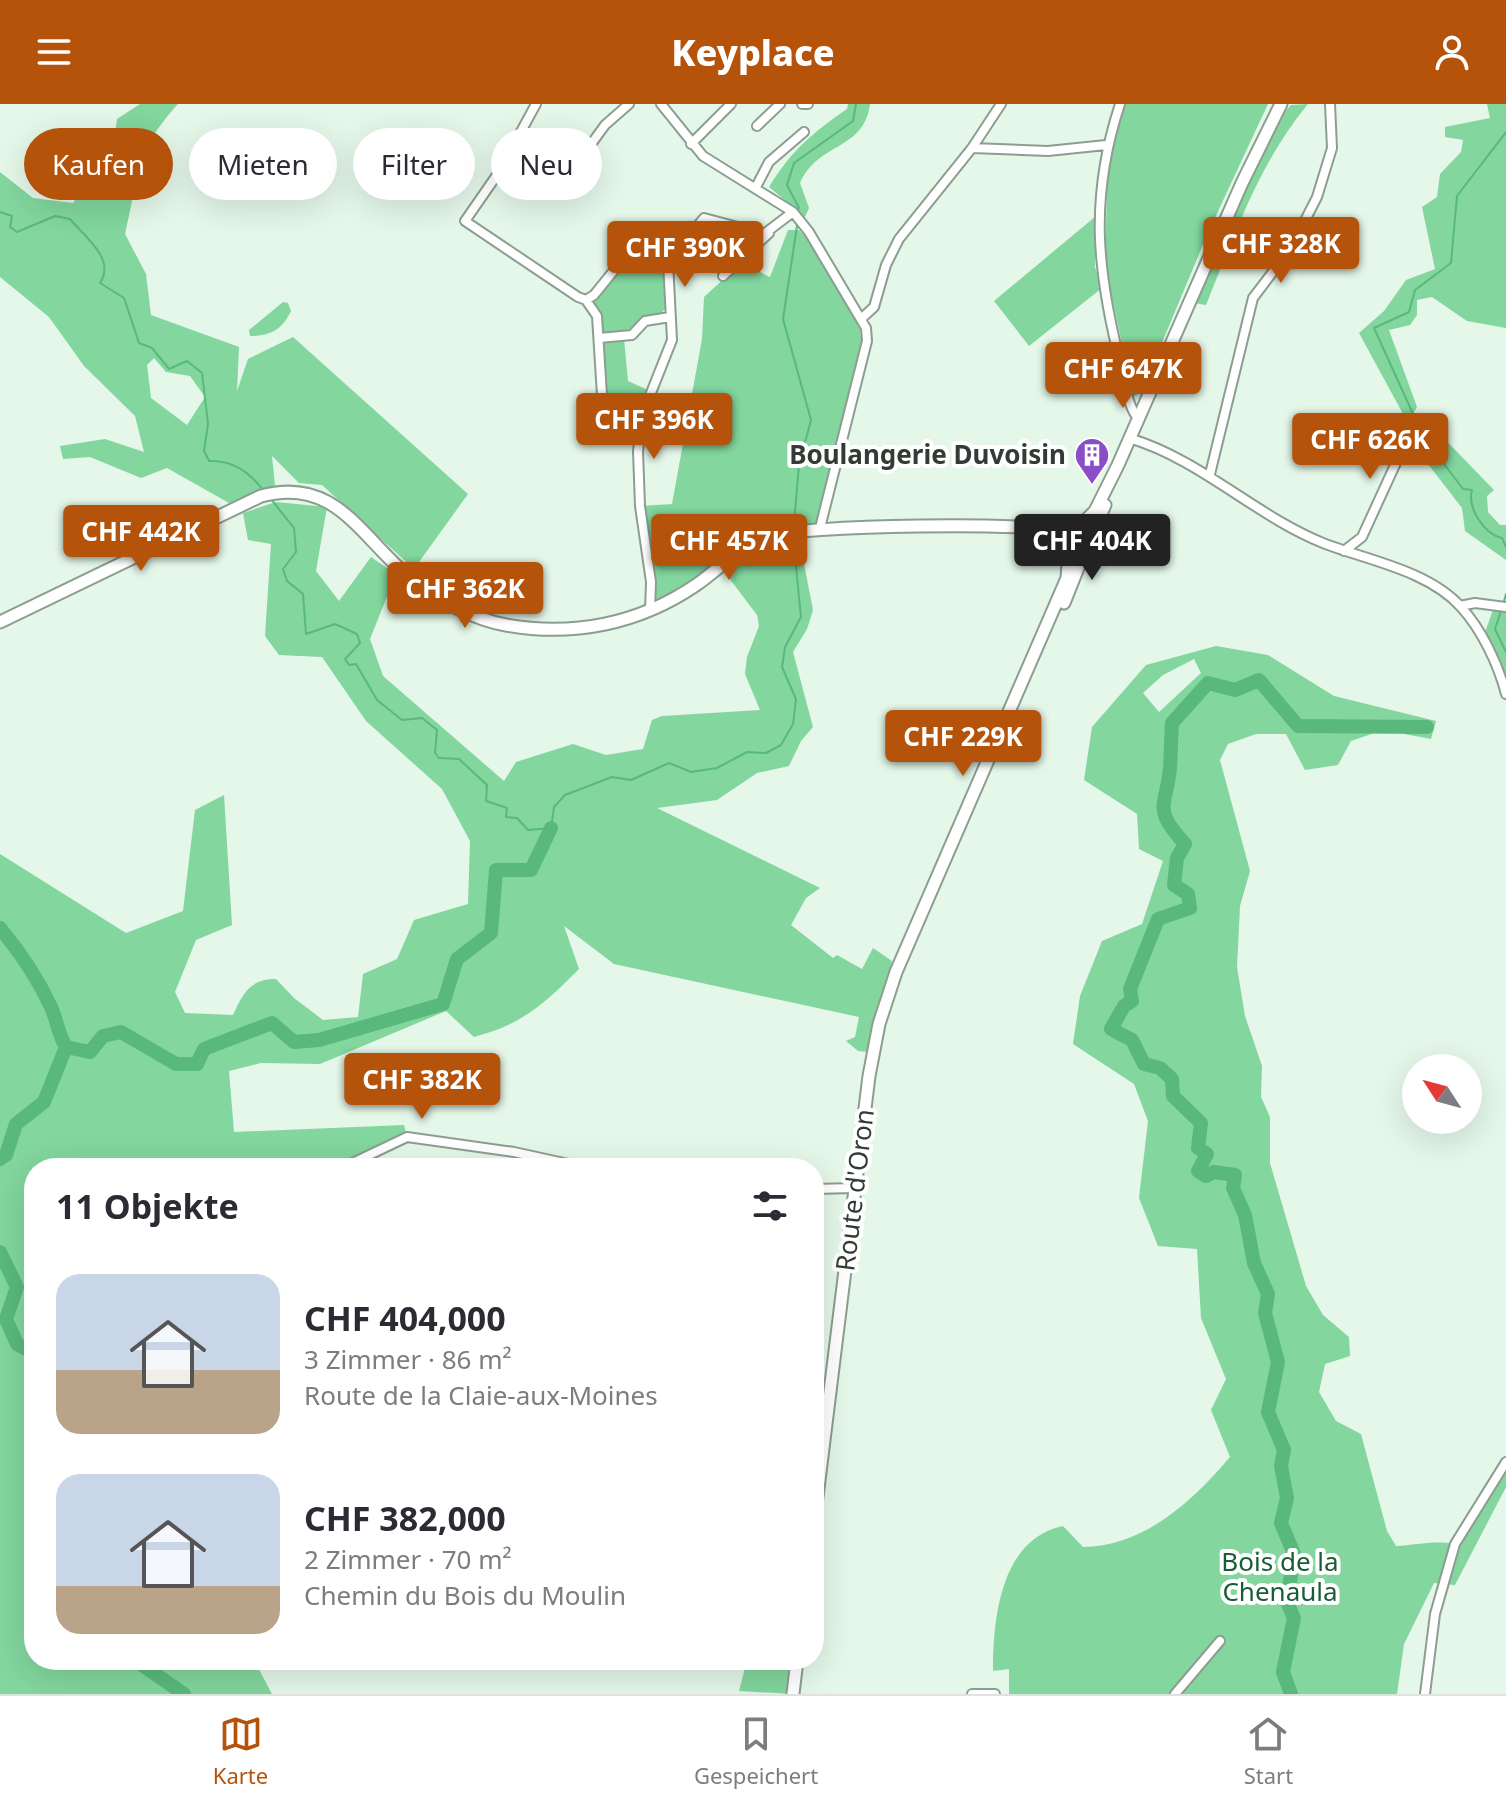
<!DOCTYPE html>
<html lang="de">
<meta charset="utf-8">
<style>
:root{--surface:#fff;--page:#f7f7f7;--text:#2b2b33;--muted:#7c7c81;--line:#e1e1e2;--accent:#b45309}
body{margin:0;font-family:"Noto Sans",sans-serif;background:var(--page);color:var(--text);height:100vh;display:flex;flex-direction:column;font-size:30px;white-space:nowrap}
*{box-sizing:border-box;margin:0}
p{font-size:26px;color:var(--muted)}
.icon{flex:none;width:44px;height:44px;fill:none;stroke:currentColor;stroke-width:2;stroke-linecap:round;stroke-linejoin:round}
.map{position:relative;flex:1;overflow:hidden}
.details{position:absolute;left:24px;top:1054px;width:800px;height:512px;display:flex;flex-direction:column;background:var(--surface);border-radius:32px;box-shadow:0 8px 32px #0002}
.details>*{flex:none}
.banner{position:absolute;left:24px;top:24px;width:800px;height:72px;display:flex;gap:16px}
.needle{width:52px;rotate:306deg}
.fabs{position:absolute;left:1402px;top:950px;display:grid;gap:16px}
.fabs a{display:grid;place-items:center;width:80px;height:80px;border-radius:50%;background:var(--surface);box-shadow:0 8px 32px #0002;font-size:40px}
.price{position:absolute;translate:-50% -68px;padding:0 18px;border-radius:8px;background:var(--accent);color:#fff;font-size:26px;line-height:52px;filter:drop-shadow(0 2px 4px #0008)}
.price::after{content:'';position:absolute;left:50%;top:48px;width:24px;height:18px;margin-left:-12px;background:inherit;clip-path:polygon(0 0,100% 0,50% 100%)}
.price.active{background:#222;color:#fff}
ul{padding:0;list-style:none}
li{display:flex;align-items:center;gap:24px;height:200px;padding:0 32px}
li span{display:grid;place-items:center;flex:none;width:224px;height:160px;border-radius:24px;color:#555}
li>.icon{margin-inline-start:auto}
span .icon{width:96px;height:96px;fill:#fffc;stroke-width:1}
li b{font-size:34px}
h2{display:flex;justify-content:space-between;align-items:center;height:96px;padding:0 32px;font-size:34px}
.tag{padding:0 28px;border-radius:36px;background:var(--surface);box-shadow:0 8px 32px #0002;font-size:28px;line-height:72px}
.tag.active{background:var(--accent);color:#fff}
header{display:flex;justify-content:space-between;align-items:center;height:104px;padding:0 32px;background:var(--accent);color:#fff;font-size:36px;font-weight:800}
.tabs{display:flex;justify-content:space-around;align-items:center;height:112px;border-top:2px solid var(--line);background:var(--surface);font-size:22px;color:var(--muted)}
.tabs a{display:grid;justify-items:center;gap:4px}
.tabs .active{color:var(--accent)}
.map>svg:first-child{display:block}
</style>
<header><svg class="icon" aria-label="menu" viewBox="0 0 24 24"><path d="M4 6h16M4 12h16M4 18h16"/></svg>Keyplace<svg class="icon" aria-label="person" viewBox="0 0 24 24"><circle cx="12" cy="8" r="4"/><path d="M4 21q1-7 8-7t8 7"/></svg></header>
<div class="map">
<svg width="1506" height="1590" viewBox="0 0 1506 1590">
<rect width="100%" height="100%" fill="#e4f7e9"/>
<path fill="#82d69e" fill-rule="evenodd" d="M 140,0 L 178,0 C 133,50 140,69 125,130 L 146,170 L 151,211 L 239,243 L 237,287 L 248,255 L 293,233 L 468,390 L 414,465 L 322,381 L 299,379 L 272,352 L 275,381 L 229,399 L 167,364 L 141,374 L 90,353 L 63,355 L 60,342 L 105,335 L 144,348 L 135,312 L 84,262 L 49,213 L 0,173 L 0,68 L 33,94 L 73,99 L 94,69 L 110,64 L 117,15 ZM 154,254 L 166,268 L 190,272 L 205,293 L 187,321 L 151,294 L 147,261 Z
M 848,0 L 870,0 C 864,47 819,37 800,79 L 809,104 L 805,113 L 769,83 C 792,46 811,30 847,5 Z
M 1124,0 L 1268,0 L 1207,131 L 1141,289 L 1133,292 L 1105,160 L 1108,49 Z
M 1308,0 C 1259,59 1234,132 1206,201 L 1194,199 L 1276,17 L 1291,1 Z
M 1487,0 L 1506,0 L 1506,224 L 1467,217 L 1432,193 L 1417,196 L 1417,211 L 1410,221 L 1389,226 L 1417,303 L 1408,319 L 1359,229 L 1384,207 L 1406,176 L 1435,165 L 1422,103 L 1437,93 L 1440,70 L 1461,48 L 1463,36 L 1445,33 L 1445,23 L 1490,14 Z
M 1096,112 L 1095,163 L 1102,184 L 1029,242 L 994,197 Z
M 788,126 L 799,126 L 809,136 L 859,216 L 862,243 L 820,424 L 801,425 L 799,434 L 813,506 L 807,525 L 793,548 L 813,623 L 801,637 L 789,662 L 757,669 L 717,696 L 657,704 L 820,784 L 806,794 L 791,821 L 833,854 L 837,851 L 862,865 L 873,844 L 892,857 L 869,948 L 858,947 L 846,937 L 855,933 L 859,913 L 614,860 L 564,822 L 579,865 C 544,900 523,920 474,933 L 446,907 L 320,960 L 261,959 L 229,967 L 234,1028 L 404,1021 L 407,1033 L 342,1064 L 34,1064 L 34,1556 L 254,1556 L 272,1590 L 0,1590 L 0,750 L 126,829 L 183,807 L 195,706 L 224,691 L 232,821 L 196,836 L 175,888 L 185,909 L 233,911 C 243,889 250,875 276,875 L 294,894 L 323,916 L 358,913 L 363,870 L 397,855 L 414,816 L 468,800 L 470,737 L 442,685 L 366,617 L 322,553 L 279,551 L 265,532 L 271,440 L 248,436 L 243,409 L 276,398 L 327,403 L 316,467 L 339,497 L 371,453 L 396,470 L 370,535 L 383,572 L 504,677 L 516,658 L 573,640 L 606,651 L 643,645 L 652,616 L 662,612 L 760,606 L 745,570 L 747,553 L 759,522 L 757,511 L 720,462 L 650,506 L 640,402 L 672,400 L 702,235 L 704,193 L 741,159 L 770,173 Z
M 634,152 L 666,163 L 667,202 L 661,210 C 635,216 632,232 602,229 L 601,207 L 593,197 L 626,154 Z
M 283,198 L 288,199 L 291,207 C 282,226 270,232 250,232 L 249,226 Z
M 624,235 L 628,277 L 648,286 L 641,308 L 606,307 L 602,236 Z
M 1430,320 L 1494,386 L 1487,392 L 1488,408 L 1500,421 L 1506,421 L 1506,456 L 1465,427 L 1462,404 L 1411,338 L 1420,321 Z
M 1493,506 L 1506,508 L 1506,571 L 1485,528 Z
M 1216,542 L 1268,551 L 1334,592 L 1436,617 L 1431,635 L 1383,626 L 1351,637 L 1338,661 L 1305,666 L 1286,630 L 1256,630 L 1228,640 L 1220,656 L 1250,767 L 1240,802 L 1237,863 L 1245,912 L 1262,962 L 1261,993 L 1270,1013 L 1270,1059 L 1306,1182 L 1323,1211 L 1349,1233 L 1350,1252 L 1325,1260 L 1319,1288 L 1336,1317 L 1361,1330 L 1387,1427 L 1396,1442 C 1417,1441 1434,1436 1455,1440 L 1506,1358 L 1506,1383 L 1455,1481 L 1434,1479 L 1404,1540 L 1397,1590 L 1009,1590 L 1009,1565 L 993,1567 C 993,1516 1000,1435 1063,1422 L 1083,1443 C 1144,1442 1192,1398 1230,1353 L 1211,1306 L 1226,1275 L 1201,1214 L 1197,1145 L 1158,1142 L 1139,1094 L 1148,1017 L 1134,980 L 1073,940 L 1080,892 L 1102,837 L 1142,820 L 1163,757 L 1139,745 L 1137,710 L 1084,676 L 1092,623 L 1146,561 ZM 1194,555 L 1201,569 L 1159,608 L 1143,589 L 1163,571 Z
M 747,1556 L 797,1556 L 793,1590 L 739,1587 Z"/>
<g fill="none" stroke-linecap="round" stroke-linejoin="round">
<path stroke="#59b97d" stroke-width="2" d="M 1506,28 L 1457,92 L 1451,159 L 1415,186 L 1409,208 L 1374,224 L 1423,332 L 1463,385 L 1472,386 C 1467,404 1484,430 1502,434 L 1506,443
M 799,104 L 787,81 L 794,59 L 853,17 L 856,0
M 0,108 L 12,112 L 10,123 L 17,128 L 55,112 L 70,115 C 85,133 116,155 100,179 L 124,194 L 139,239 L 152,244 L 169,265 L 187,257 L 202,269 L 208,320 L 204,347 L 209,357 C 233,356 249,368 263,386
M 270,394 L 294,424 L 296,448 L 283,465 L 287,477 L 303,490 L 306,530 L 335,520 L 357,530 L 360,539 L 345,555 L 349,561 L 356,560 L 377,596 L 402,616 L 422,614 L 437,626 L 435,649 L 439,654 L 459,655 L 487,681 L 486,697 L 507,704 L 506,713 L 517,714 L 528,726 L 551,724 L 554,703 L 565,691 L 612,673 L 631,676 L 669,659 L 691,668 L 717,664 L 747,648 L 766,649 L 781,641 L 793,620 L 796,595 L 782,563 L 785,543 L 801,513 L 793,433
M 794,419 L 799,361 L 811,316 L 783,215 L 797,122
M 1503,501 L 1506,490
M 1501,507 L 1495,525 L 1506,548"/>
<path stroke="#59b97d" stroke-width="14" d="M 0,824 C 19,847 38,875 51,903 C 57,916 58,930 66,943
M 0,1055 L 6,1051 L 16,1020 L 44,998 L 66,943 L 90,948 L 103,932 L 121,928 L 176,960 L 197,960 L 204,945 L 272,919 L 294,938 L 319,936 L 443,900 L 457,855 L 491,829 L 496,766 L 531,766 L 551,724
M 0,1148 L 17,1183 L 6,1215 L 17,1240 L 34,1249
M 135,1556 L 184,1590
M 1291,1590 L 1283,1568 L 1294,1514 L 1287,1498 L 1294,1450 L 1281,1419 L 1287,1394 L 1281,1362 L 1284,1346 L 1268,1308 L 1278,1258 L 1265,1209 L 1268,1190 L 1254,1159 L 1245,1111 L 1233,1084 L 1235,1071 L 1214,1068 L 1206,1072 L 1198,1067 L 1207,1050 L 1198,1044 L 1201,1019 L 1173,992 L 1172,975 L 1160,964 L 1144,960 L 1132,936 L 1111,925 L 1124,902 L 1132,897 L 1130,885 L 1158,815 L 1190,804 L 1188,790 L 1174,781 L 1177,754 L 1185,740 C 1152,704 1166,704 1170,664 C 1171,650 1171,634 1172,619 L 1208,579 L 1235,586 L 1259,576 L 1298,622 L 1427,623"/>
<g stroke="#8c9e90" stroke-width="12">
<path id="street" d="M 536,0 L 499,68 L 465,117 L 578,193 L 586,196 L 594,191 L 628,149 L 668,157 L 704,114 L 764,130 L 793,108
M 661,0 L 703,52 L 793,108 L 809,128 L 866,224 L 867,237 L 820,424
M 802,0 L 808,0
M 1120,0 C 1089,94 1097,168 1121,262 C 1125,277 1127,302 1138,314
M 757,22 L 780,0
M 691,40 L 731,0
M 972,44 L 1048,47 L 1106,41
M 568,72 L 605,21 L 629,0
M 756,83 L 769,58 L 804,28
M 723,172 L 769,129
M 586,196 L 597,212 L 603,307
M 862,214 L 874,203 L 886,161 L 899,135 L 972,44 L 1001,0
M 599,234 L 632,231 L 645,217 L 670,213
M 1129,334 C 1202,356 1254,411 1323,439 C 1366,456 1428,466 1461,503 C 1482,526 1498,560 1506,590
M 1210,370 L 1253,194 L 1291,144 L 1317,93 L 1332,44 L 1330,0
M 1344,447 L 1362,433 L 1412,324
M 1460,502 L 1475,499 L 1506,503
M 650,506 L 651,478 L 640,402 L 638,347 L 643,309 L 672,236 L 668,157
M 342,1064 L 407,1033 L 514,1048 L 587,1064
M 814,1085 L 854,1084
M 972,1590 L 995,1590
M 1175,1590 L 1220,1537
M 1425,1590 L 1435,1510 L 1455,1440 L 1506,1358"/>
</g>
<g stroke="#8c9e90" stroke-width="15">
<path id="secondary" d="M 1032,428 L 1066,443
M 1074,428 L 1095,407 L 1118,361 L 1242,79 L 1281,0
M 1087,441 L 1105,401
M 1064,499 L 1086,444
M 0,518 L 261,392 C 335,372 360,432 409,473 C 436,495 472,515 506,521 C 573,533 639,520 696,481 C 719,465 738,444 765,433 C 794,421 1045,417 1072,429
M 814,1417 L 869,972 L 879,920 L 896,868 L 1067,474 L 1069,447
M 793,1590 L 797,1556"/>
</g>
<use href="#street" stroke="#fff" stroke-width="8"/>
<use href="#secondary" stroke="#fff" stroke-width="11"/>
</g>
<defs>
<g id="building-pin" transform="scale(1.8)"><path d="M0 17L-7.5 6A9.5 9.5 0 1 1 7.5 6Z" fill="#8a4fc6" stroke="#fff"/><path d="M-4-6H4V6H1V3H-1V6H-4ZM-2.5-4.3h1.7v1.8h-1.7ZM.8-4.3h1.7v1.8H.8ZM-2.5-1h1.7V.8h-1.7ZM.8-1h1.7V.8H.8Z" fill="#fff"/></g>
</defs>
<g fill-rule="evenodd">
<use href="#building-pin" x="1092" y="351"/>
</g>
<g text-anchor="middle" stroke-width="8" stroke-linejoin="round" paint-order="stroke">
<g font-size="26" font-weight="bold" fill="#333b35" stroke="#fff" text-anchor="end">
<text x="1066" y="360">Boulangerie Duvoisin</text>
</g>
<g font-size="26" fill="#333b35" stroke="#fff">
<text transform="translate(855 1086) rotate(-83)" y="9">Route d'Oron</text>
</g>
<g font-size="26" fill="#185d36" stroke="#fff">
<text x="1280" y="1467">Bois de la<tspan x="1280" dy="30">Chenaula</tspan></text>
</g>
</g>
</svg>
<div class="fabs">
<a><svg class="needle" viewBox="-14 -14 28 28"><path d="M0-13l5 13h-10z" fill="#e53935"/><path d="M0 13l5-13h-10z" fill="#7c7c81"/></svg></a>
</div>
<b class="price" style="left:1281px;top:181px">CHF 328K</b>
<b class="price" style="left:685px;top:185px">CHF 390K</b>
<b class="price" style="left:1123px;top:306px">CHF 647K</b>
<b class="price" style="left:654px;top:357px">CHF 396K</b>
<b class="price" style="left:1370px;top:377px">CHF 626K</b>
<b class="price" style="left:141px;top:469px">CHF 442K</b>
<b class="price" style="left:729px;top:478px">CHF 457K</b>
<b class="price active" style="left:1092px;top:478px">CHF 404K</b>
<b class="price" style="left:465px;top:526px">CHF 362K</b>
<b class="price" style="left:963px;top:674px">CHF 229K</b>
<b class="price" style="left:422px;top:1017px">CHF 382K</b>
<div class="banner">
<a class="tag active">Kaufen</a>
<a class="tag">Mieten</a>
<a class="tag">Filter</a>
<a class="tag">Neu</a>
</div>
<section class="details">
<h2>11 Objekte<svg class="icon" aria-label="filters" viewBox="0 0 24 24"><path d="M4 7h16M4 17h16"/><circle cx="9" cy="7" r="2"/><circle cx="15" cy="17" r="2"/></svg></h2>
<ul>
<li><span style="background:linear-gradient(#c9d6e8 60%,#b9a48a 0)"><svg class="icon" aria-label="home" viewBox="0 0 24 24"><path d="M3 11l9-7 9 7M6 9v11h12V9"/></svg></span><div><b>CHF 404,000</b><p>3 Zimmer · 86 m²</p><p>Route de la Claie-aux-Moines</p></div></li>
<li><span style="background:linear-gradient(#c9d6e8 70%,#b9a48a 0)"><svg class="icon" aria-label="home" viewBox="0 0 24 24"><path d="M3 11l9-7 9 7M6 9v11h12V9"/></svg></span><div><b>CHF 382,000</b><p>2 Zimmer · 70 m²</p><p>Chemin du Bois du Moulin</p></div></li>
</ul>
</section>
</div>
<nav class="tabs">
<a class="active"><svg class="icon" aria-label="map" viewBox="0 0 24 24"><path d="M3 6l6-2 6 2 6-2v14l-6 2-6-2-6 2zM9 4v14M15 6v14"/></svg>Karte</a>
<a><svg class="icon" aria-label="saved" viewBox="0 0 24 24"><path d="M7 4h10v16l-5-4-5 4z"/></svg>Gespeichert</a>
<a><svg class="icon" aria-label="home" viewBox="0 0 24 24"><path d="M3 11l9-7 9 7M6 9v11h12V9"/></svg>Start</a>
</nav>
